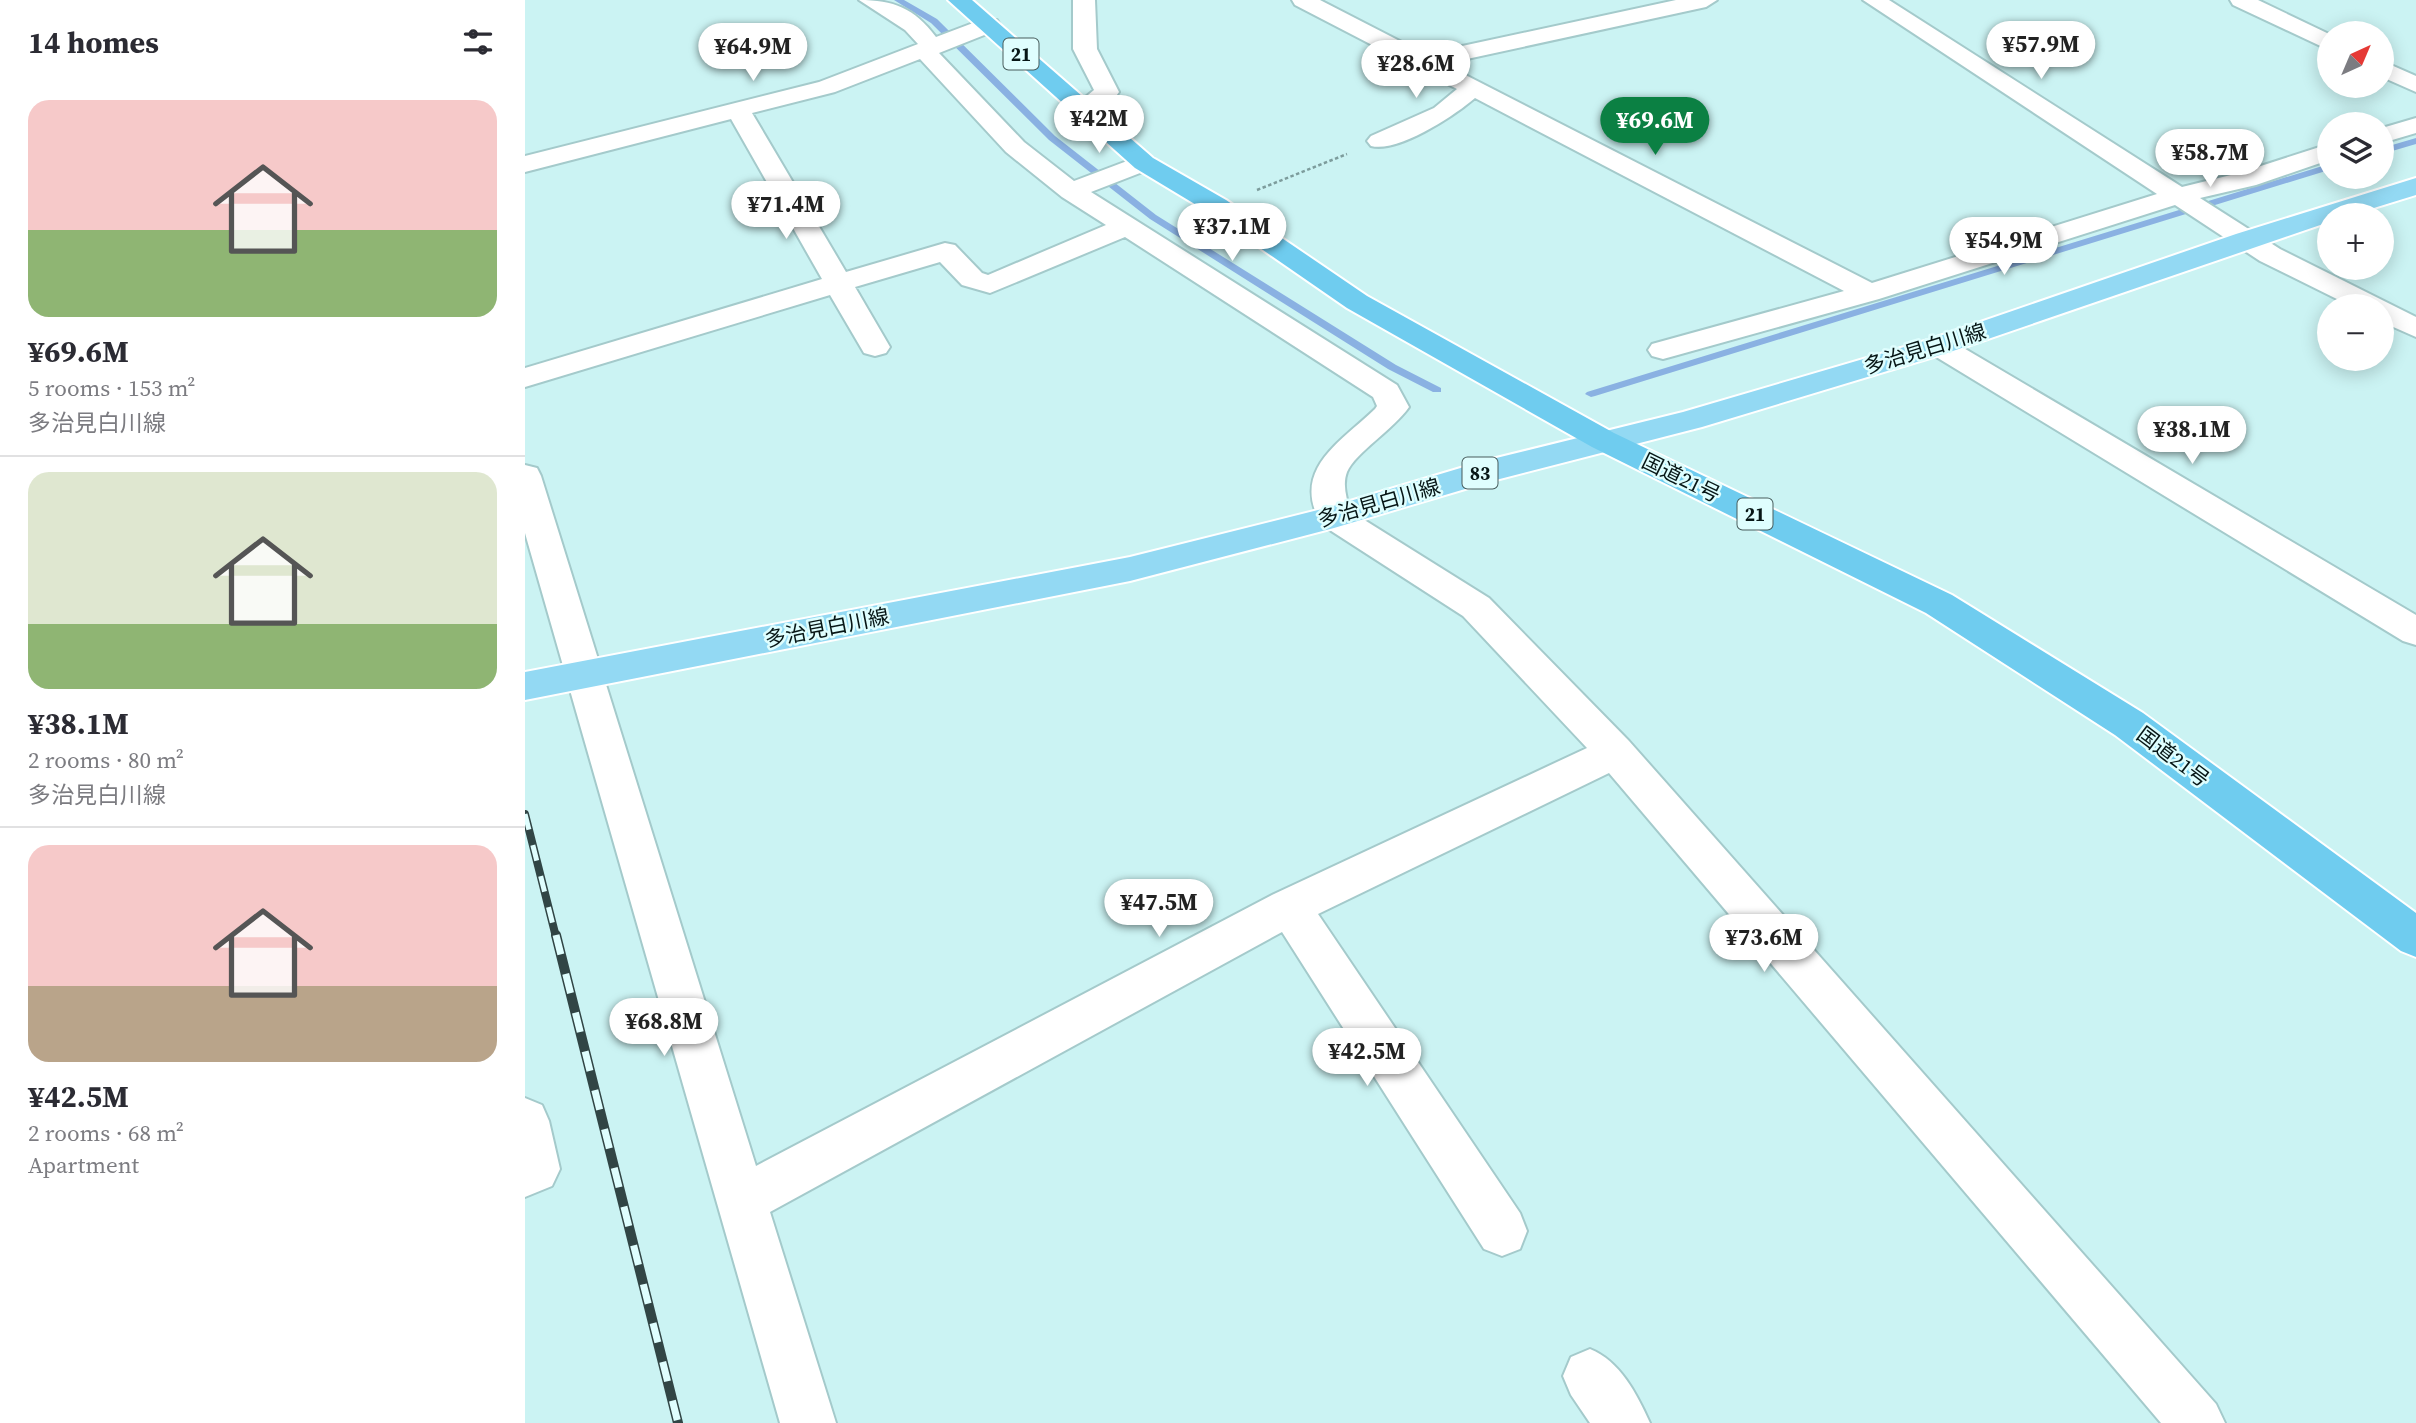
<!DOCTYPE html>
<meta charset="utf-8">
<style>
:root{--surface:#fff;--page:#f2f2f3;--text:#2b2b33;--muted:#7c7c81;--line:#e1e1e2;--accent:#0b8043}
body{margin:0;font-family:"Source Serif 4","Noto Sans JP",serif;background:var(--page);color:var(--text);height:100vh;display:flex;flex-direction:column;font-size:26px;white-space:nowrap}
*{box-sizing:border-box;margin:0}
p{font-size:23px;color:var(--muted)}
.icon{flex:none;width:38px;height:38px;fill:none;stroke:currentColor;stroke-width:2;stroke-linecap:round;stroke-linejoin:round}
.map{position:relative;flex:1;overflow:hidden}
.side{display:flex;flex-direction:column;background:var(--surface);width:525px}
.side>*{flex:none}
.needle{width:46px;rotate:44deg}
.tools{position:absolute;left:1792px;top:21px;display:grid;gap:14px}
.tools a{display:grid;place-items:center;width:77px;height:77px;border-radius:50%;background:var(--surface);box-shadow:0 4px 18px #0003;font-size:35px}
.price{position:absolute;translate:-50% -60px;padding:0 16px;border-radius:24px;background:#fff;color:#222;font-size:23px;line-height:46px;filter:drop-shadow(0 2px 4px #0008)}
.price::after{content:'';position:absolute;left:50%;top:42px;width:21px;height:16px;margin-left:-10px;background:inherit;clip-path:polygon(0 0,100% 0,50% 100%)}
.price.active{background:var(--accent);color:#fff}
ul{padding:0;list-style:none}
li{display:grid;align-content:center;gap:14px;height:371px;padding:0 28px}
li+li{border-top:2px solid var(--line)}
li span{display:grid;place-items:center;height:217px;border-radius:21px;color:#555}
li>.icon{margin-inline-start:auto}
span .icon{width:126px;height:126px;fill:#fffc;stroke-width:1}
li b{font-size:30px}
h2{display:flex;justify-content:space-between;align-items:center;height:84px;padding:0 28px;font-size:30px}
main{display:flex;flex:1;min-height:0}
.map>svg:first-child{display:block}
</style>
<main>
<section class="side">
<h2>14 homes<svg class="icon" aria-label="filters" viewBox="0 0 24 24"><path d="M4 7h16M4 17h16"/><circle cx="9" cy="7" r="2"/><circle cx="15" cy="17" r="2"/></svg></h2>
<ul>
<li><span style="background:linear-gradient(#f6c9c9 60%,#8fb573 0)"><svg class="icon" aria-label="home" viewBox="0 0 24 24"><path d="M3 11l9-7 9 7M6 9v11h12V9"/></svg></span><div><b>¥69.6M</b><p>5 rooms · 153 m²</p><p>多治見白川線</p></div></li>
<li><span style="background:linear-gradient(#dfe7d0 70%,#8fb573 0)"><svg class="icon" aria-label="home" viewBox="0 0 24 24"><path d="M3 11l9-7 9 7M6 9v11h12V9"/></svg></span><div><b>¥38.1M</b><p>2 rooms · 80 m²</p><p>多治見白川線</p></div></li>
<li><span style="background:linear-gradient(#f6c9c9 65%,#b9a48a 0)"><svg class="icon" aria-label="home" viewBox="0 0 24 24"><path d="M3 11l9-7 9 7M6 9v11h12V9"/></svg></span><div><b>¥42.5M</b><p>2 rooms · 68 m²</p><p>Apartment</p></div></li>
</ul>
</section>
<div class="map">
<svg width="1891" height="1423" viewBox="0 0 1891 1423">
<rect width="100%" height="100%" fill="#cbf3f3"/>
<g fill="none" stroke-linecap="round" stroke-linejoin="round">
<path fill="#8ab1e2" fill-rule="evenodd" d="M 369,0 L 379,0 L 412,19 L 530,136 L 631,215 L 871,365 L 916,388 L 916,392 L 908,392 L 863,369 L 625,219 L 524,140 L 406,23 Z
M 1891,138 L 1891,144 L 1857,154 L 1857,148 Z
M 1804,164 L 1804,170 L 1070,396 L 1066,397 L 1060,394 L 1062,392 Z"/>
<g stroke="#a4cacb" stroke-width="4">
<path id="minor" d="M 334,0 C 369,0 389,8 411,37 L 456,20 L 472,20 L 475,25 L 472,30 L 414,53 L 499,142 L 549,181 L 610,158 L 628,158 L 632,163 L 628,168 L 566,192 L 872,385 L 884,407 C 869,429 830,453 822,472 C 817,485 822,499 825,511 L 964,598 L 1104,741 L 1691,1404 L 1700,1423 L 1636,1423 L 1084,773 L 793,914 L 995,1213 L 1002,1231 L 995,1249 L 977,1256 L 959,1249 L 757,932 L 245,1212 L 311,1423 L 255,1423 L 0,533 L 0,465 L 12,468 L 16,476 L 231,1166 L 749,894 L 1062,748 L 938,616 L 797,525 C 764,470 816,442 850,409 L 852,406 L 848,397 L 600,237 L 465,293 L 437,285 L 415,262 L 330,287 L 365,347 L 361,353 L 350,356 L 339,353 L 305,295 L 0,387 L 0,368 L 297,279 L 206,119 L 0,172 L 0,156 L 294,82 L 393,44 L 380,30 ZM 395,59 L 481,152 L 537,197 L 581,225 L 463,275 L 457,273 L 430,245 L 420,243 L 321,272 L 227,113 L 310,92 Z
M 548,0 L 570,0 L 572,49 L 594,92 C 585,106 566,118 549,114 L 546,109 L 569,90 L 548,49 Z
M 767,0 L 795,0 L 900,54 L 1151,0 L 1192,0 L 1181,7 L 919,64 L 1347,283 L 1632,194 L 1338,0 L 1364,0 L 1657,187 L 1714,173 L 1804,144 L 1804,160 L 1731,185 L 1675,198 L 1755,249 L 1891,317 L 1891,337 L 1857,322 L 1857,306 L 1826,306 L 1735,261 L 1650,205 L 1354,299 L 1149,356 L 1138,359 L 1127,356 L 1123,350 L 1127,344 L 1319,291 L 950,98 C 929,116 873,153 846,146 L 842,141 L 846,136 L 909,108 L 932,89 L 770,5 Z
M 1705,0 L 1733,0 L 1804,34 L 1804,50 L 1708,5 Z
M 1857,61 L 1891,76 L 1891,92 L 1857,77 Z
M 1891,118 L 1891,133 L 1857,143 L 1857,128 Z
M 1414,337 L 1425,340 L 1891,615 L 1891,645 L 1878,641 L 1403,352 L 1399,346 L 1403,340 Z
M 0,1098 L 17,1105 L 24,1121 L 35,1169 L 27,1186 L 0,1197 Z
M 1065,1349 C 1095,1361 1112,1394 1125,1423 L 1065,1423 L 1046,1395 L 1038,1376 L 1046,1357 Z"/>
</g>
<g stroke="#fff" stroke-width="4">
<path id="primary" d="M 1891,178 L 1891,195 L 1826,215 L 1804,215 L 1804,222 L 1425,352 L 1177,427 L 967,481 L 809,528 L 605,581 L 0,700 L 0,672 L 605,557 L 805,507 L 959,461 L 1158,412 L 1403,340 L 1711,234 Z"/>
</g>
<g stroke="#fff" stroke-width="4">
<path id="trunk" d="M 423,0 L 447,0 L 628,158 L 701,200 L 842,296 L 1089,433 L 1427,595 L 1618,713 L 1891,913 L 1891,957 L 1876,951 L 1590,735 L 1401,613 L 1067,447 L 822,308 L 683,212 L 610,168 Z"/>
</g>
<path stroke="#7d9c9c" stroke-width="2.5" stroke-dasharray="3.5 2.5" stroke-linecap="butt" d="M 732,190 L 822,154"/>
<use href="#minor" fill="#fff" fill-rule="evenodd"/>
<use href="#primary" fill="#93d9f3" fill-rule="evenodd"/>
<use href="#trunk" fill="#6fccef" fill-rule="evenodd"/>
<g stroke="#314545" stroke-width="8">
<path id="rail-far1" d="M 0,814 L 31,937"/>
</g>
<g stroke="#314545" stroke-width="10">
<path id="rail" d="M 31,935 L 153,1423"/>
</g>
<use href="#rail-far1" stroke="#dffefe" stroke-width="5" stroke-dasharray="16" stroke-linecap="butt"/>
<use href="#rail" stroke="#dffefe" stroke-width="7" stroke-dasharray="20" stroke-linecap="butt"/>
</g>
<g text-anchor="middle" stroke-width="5" stroke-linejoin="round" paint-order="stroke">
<g fill="#dffefe" stroke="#485c5c" stroke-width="2">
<rect x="478.5" y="38.5" width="35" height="31" rx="5"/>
<rect x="937.5" y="457.5" width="35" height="31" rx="5"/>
<rect x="1212.5" y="498.5" width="35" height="31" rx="5"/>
</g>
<g font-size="19" font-weight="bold" fill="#071616">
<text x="496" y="61">21</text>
<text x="955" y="480">83</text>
<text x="1230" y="521">21</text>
</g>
<g font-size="21" fill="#071616" stroke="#dffefe">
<text transform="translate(1400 349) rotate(-17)" y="7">多治見白川線</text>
<text transform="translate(1156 478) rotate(26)" y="7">国道21号</text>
<text transform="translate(854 503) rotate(-16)" y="7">多治見白川線</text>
<text transform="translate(302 628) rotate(-11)" y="7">多治見白川線</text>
<text transform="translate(1648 757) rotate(37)" y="7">国道21号</text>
</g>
</g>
</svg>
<div class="tools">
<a><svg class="needle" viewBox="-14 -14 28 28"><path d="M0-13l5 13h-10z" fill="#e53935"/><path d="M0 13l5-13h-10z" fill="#7c7c81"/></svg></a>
<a><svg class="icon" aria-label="layers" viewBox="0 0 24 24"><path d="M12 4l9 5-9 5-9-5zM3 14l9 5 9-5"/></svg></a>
<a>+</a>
<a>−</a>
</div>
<b class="price" style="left:1516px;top:81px">¥57.9M</b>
<b class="price" style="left:228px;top:83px">¥64.9M</b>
<b class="price" style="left:891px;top:100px">¥28.6M</b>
<b class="price" style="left:574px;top:155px">¥42M</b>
<b class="price active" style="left:1130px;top:157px">¥69.6M</b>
<b class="price" style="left:1685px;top:189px">¥58.7M</b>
<b class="price" style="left:261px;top:241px">¥71.4M</b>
<b class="price" style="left:707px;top:263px">¥37.1M</b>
<b class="price" style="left:1479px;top:277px">¥54.9M</b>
<b class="price" style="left:1667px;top:466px">¥38.1M</b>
<b class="price" style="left:634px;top:939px">¥47.5M</b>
<b class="price" style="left:1239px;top:974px">¥73.6M</b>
<b class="price" style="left:139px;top:1058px">¥68.8M</b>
<b class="price" style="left:842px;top:1088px">¥42.5M</b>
</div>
</main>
